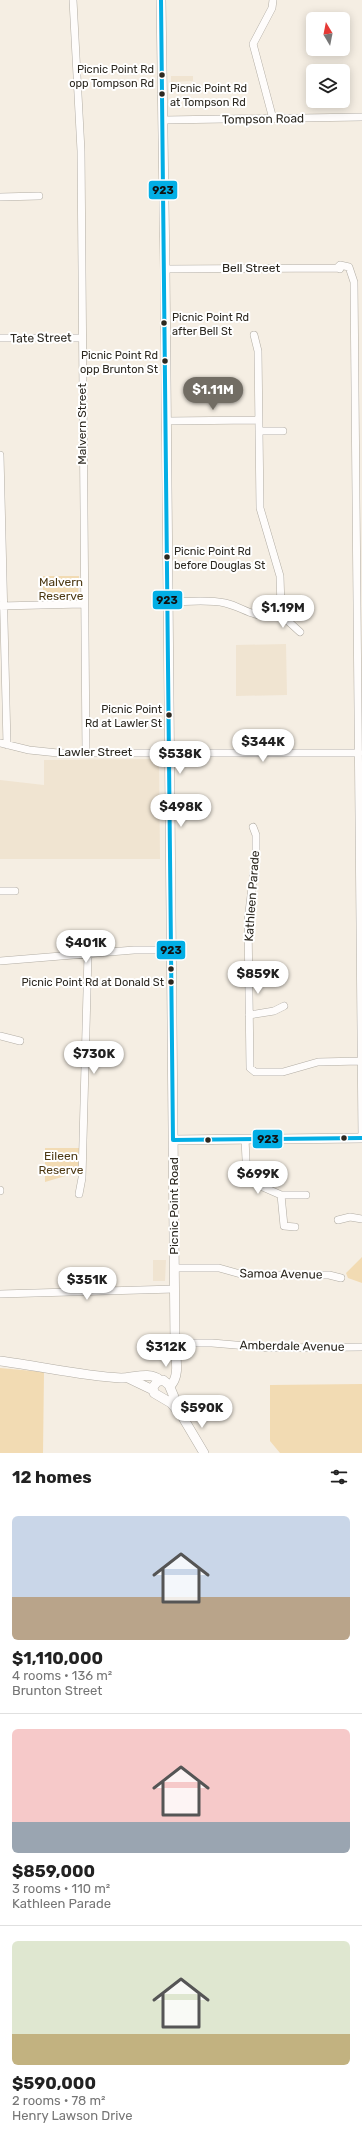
<!DOCTYPE html>
<meta charset="utf-8">
<style>
:root{--surface:#fff;--page:#f2f2f2;--text:#222;--muted:#767676;--line:#e0e0e0;--accent:#726d64}
body{margin:0;font-family:Rubik,sans-serif;background:var(--page);color:var(--text);height:100vh;display:flex;flex-direction:column;font-size:15px;white-space:nowrap}
*{box-sizing:border-box;margin:0}
p{font-size:13px;color:var(--muted)}
.icon{flex:none;width:22px;height:22px;fill:none;stroke:currentColor;stroke-width:2;stroke-linecap:round;stroke-linejoin:round}
.map{position:relative;height:1453px;overflow:hidden}
.details{display:flex;flex-direction:column;background:var(--surface);flex:1}
.details>*{flex:none}
.needle{width:26px;rotate:350deg}
.tools{position:absolute;left:306px;top:12px;display:grid;gap:8px}
.tools a{display:grid;place-items:center;width:44px;height:44px;border-radius:6px;background:var(--surface);box-shadow:0 2px 10px #0003;font-size:20px}
.price{position:absolute;translate:-50% -34px;padding:0 9px;border-radius:14px;background:#fff;color:#222;font-size:13px;line-height:26px;filter:drop-shadow(0 1px 2px #0008)}
.price::after{content:'';position:absolute;left:50%;top:24px;width:12px;height:9px;margin-left:-6px;background:inherit;clip-path:polygon(0 0,100% 0,50% 100%)}
.price.current{background:var(--accent);color:#fff}
ul{padding:0;list-style:none}
li{display:grid;align-content:center;gap:8px;height:212px;padding:0 12px}
li+li{border-top:1px solid var(--line)}
li span{display:grid;place-items:center;height:124px;border-radius:6px;color:#555}
li>.icon{margin-inline-start:auto}
span .icon{width:72px;height:72px;fill:#fffc;stroke-width:1}
li b{font-size:17px}
h2{display:flex;justify-content:space-between;align-items:center;height:48px;padding:0 12px;font-size:17px}
.map>svg:first-child{display:block}
</style>
<div class="map">
<svg width="362" height="1453" viewBox="0 0 362 1453">
<rect width="100%" height="100%" fill="#f5eee3"/>
<path fill="#f0e4d1" d="M 171,76 L 193,76 L 193,81 L 171,82 Z
M 286,644 L 287,695 L 236,696 L 236,645 Z
M 159,759 L 160,859 L 0,859 L 0,780 L 44,785 L 44,760 Z
M 153,1260 L 166,1260 L 165,1281 L 153,1281 Z"/>
<path fill="#f2dbb3" d="M 43,576 L 79,576 L 78,598 L 74,601 L 43,601 Z
M 45,1148 L 79,1148 L 79,1172 L 45,1182 Z
M 362,1257 L 362,1283 L 348,1278 L 346,1273 Z
M 0,1368 L 44,1372 L 43,1453 L 0,1453 Z
M 362,1384 L 362,1453 L 280,1453 L 270,1441 L 270,1385 Z"/>
<g fill="none" stroke-linecap="round" stroke-linejoin="round">
<g stroke="#b2ada4" stroke-width="8">
<path id="street" d="M 73,0 L 81,151 L 86,753
M 273,119 L 253,44 L 272,8 L 273,0
M 164,120 L 362,117
M 0,197 L 39,196
M 337,268 L 340,265 L 349,267 L 354,282 L 362,1138
M 165,269 L 337,268 L 340,269
M 0,338 L 82,338
M 167,421 L 259,420
M 259,431 L 283,431
M 0,455 L 7,745
M 168,602 C 186,602 207,599 225,603 C 243,607 252,618 273,615 L 281,607 L 280,576 L 260,508 L 258,351 L 254,335
M 0,606 L 83,604
M 278,612 L 300,632
M 0,743 L 29,750 L 58,753 L 359,753
M 253,827 L 256,835 L 256,855 L 248,920 L 250,1068 L 255,1072 L 283,1072 L 318,1062 L 361,1061
M 0,891 L 15,891
M 0,961 L 134,950 L 171,950
M 249,1015 L 274,1011 L 284,1006
M 0,1036 L 20,1041
M 245,1139 L 247,1180 L 281,1195 L 284,1226 L 295,1227
M 0,1190 L 0,1191
M 79,1194 L 82,1178 L 88,954
M 281,1195 L 306,1195
M 338,1220 L 350,1217 L 362,1219
M 174,1268 L 219,1268 L 244,1275 L 329,1275 L 341,1278
M 0,1294 L 175,1289
M 175,1343 L 212,1343 L 270,1348 L 362,1347"/>
</g>
<g stroke="#b2ada4" stroke-width="10">
<path id="secondary" d="M 161,0 L 165,269 L 175,1343 C 175,1356 181,1376 170,1386
M 173,1140 L 362,1138
M 0,1361 C 40,1366 81,1376 121,1378 C 133,1378 150,1371 160,1380
M 128,1378 L 153,1390
M 182,1416 L 171,1403 L 154,1393 L 153,1387 L 157,1382 L 163,1380 L 169,1385 L 182,1416 L 204,1453"/>
</g>
<use href="#street" stroke="#fefcfb" stroke-width="7"/>
<use href="#secondary" stroke="#fefcfb" stroke-width="9"/>
<g stroke="#fff" stroke-width="7">
<path id="bus-1" d="M 161,0 L 173,1140
M 173,1140 L 362,1138"/>
</g>
<use href="#bus-1" stroke="#02aee5" stroke-width="4"/>
</g>
<g fill="#2c2820" stroke="#fff" stroke-width="1.5">
<circle cx="162" cy="75" r="3.5"/>
<circle cx="162" cy="94" r="3.5"/>
<circle cx="164" cy="323" r="3.5"/>
<circle cx="165" cy="361" r="3.5"/>
<circle cx="167" cy="557" r="3.5"/>
<circle cx="169" cy="715" r="3.5"/>
<circle cx="171" cy="969" r="3.5"/>
<circle cx="171" cy="982" r="3.5"/>
<circle cx="344" cy="1138" r="3.5"/>
<circle cx="208" cy="1140" r="3.5"/>
</g>
<g text-anchor="middle" stroke-width="4" stroke-linejoin="round" paint-order="stroke">
<g font-size="11" fill="#2c2820" stroke="#fff" text-anchor="end">
<text x="154" y="73">Picnic Point Rd<tspan x="154" dy="14">opp Tompson Rd</tspan></text>
<text x="170" y="92" text-anchor="start">Picnic Point Rd<tspan x="170" dy="14">at Tompson Rd</tspan></text>
<text x="172" y="321" text-anchor="start">Picnic Point Rd<tspan x="172" dy="14">after Bell St</tspan></text>
<text x="158" y="359">Picnic Point Rd<tspan x="158" dy="14">opp Brunton St</tspan></text>
<text x="174" y="555" text-anchor="start">Picnic Point Rd<tspan x="174" dy="14">before Douglas St</tspan></text>
<text x="162" y="713">Picnic Point<tspan x="162" dy="14">Rd at Lawler St</tspan></text>
<text x="164" y="986">Picnic Point Rd at Donald St</text>
</g>
<g font-size="12" fill="#2c2820" stroke="#fff">
<text transform="translate(263 119) rotate(-1)" y="4">Tompson Road</text>
<text x="251" y="272">Bell Street</text>
<text transform="translate(41 338) rotate(-1)" y="4">Tate Street</text>
<text transform="translate(82 424) rotate(-90)" y="4">Malvern Street</text>
<text x="95" y="756">Lawler Street</text>
<text transform="translate(252 896) rotate(-86)" y="4">Kathleen Parade</text>
<text transform="translate(174 1206) rotate(-90)" y="4">Picnic Point Road</text>
<text transform="translate(281 1274) rotate(1)" y="4">Samoa Avenue</text>
<text transform="translate(292 1346) rotate(1)" y="4">Amberdale Avenue</text>
</g>
<g font-size="12" fill="#4d3913" stroke="#fff">
<text x="61" y="586">Malvern<tspan x="61" dy="14">Reserve</tspan></text>
<text x="61" y="1160">Eileen<tspan x="61" dy="14">Reserve</tspan></text>
</g>
</g>
<g stroke="#fff" stroke-width="1.5">
<rect x="148" y="180" width="30" height="20" rx="4" fill="#02aee5"/>
<rect x="152" y="590" width="31" height="20" rx="4" fill="#02aee5"/>
<rect x="156" y="940" width="30" height="20" rx="4" fill="#02aee5"/>
<rect x="252" y="1129" width="31" height="20" rx="4" fill="#02aee5"/>
</g>
<g font-size="11" text-anchor="middle" font-weight="bold" fill="#111">
<text x="163" y="194">923</text>
<text x="167" y="604">923</text>
<text x="171" y="954">923</text>
<text x="268" y="1143">923</text>
</g>
</svg>
<div class="tools">
<a><svg class="needle" viewBox="-14 -14 28 28"><path d="M0-13l5 13h-10z" fill="#e53935"/><path d="M0 13l5-13h-10z" fill="#767676"/></svg></a>
<a><svg class="icon" aria-label="layers" viewBox="0 0 24 24"><path d="M12 4l9 5-9 5-9-5zM3 14l9 5 9-5"/></svg></a>
</div>
<b class="price current" style="left:213px;top:411px">$1.11M</b>
<b class="price" style="left:283px;top:629px">$1.19M</b>
<b class="price" style="left:263px;top:763px">$344K</b>
<b class="price" style="left:180px;top:775px">$538K</b>
<b class="price" style="left:181px;top:828px">$498K</b>
<b class="price" style="left:86px;top:964px">$401K</b>
<b class="price" style="left:258px;top:995px">$859K</b>
<b class="price" style="left:94px;top:1075px">$730K</b>
<b class="price" style="left:258px;top:1195px">$699K</b>
<b class="price" style="left:87px;top:1301px">$351K</b>
<b class="price" style="left:166px;top:1368px">$312K</b>
<b class="price" style="left:202px;top:1429px">$590K</b>
</div>
<section class="details">
<h2>12 homes<svg class="icon" aria-label="filters" viewBox="0 0 24 24"><path d="M4 7h16M4 17h16"/><circle cx="9" cy="7" r="2"/><circle cx="15" cy="17" r="2"/></svg></h2>
<ul>
<li><span style="background:linear-gradient(#c9d6e8 65%,#b9a48a 0)"><svg class="icon" aria-label="home" viewBox="0 0 24 24"><path d="M3 11l9-7 9 7M6 9v11h12V9"/></svg></span><div><b>$1,110,000</b><p>4 rooms · 136 m²</p><p>Brunton Street</p></div></li>
<li><span style="background:linear-gradient(#f6c9c9 75%,#9aa5b1 0)"><svg class="icon" aria-label="home" viewBox="0 0 24 24"><path d="M3 11l9-7 9 7M6 9v11h12V9"/></svg></span><div><b>$859,000</b><p>3 rooms · 110 m²</p><p>Kathleen Parade</p></div></li>
<li><span style="background:linear-gradient(#dfe7d0 75%,#c2b280 0)"><svg class="icon" aria-label="home" viewBox="0 0 24 24"><path d="M3 11l9-7 9 7M6 9v11h12V9"/></svg></span><div><b>$590,000</b><p>2 rooms · 78 m²</p><p>Henry Lawson Drive</p></div></li>
</ul>
</section>
